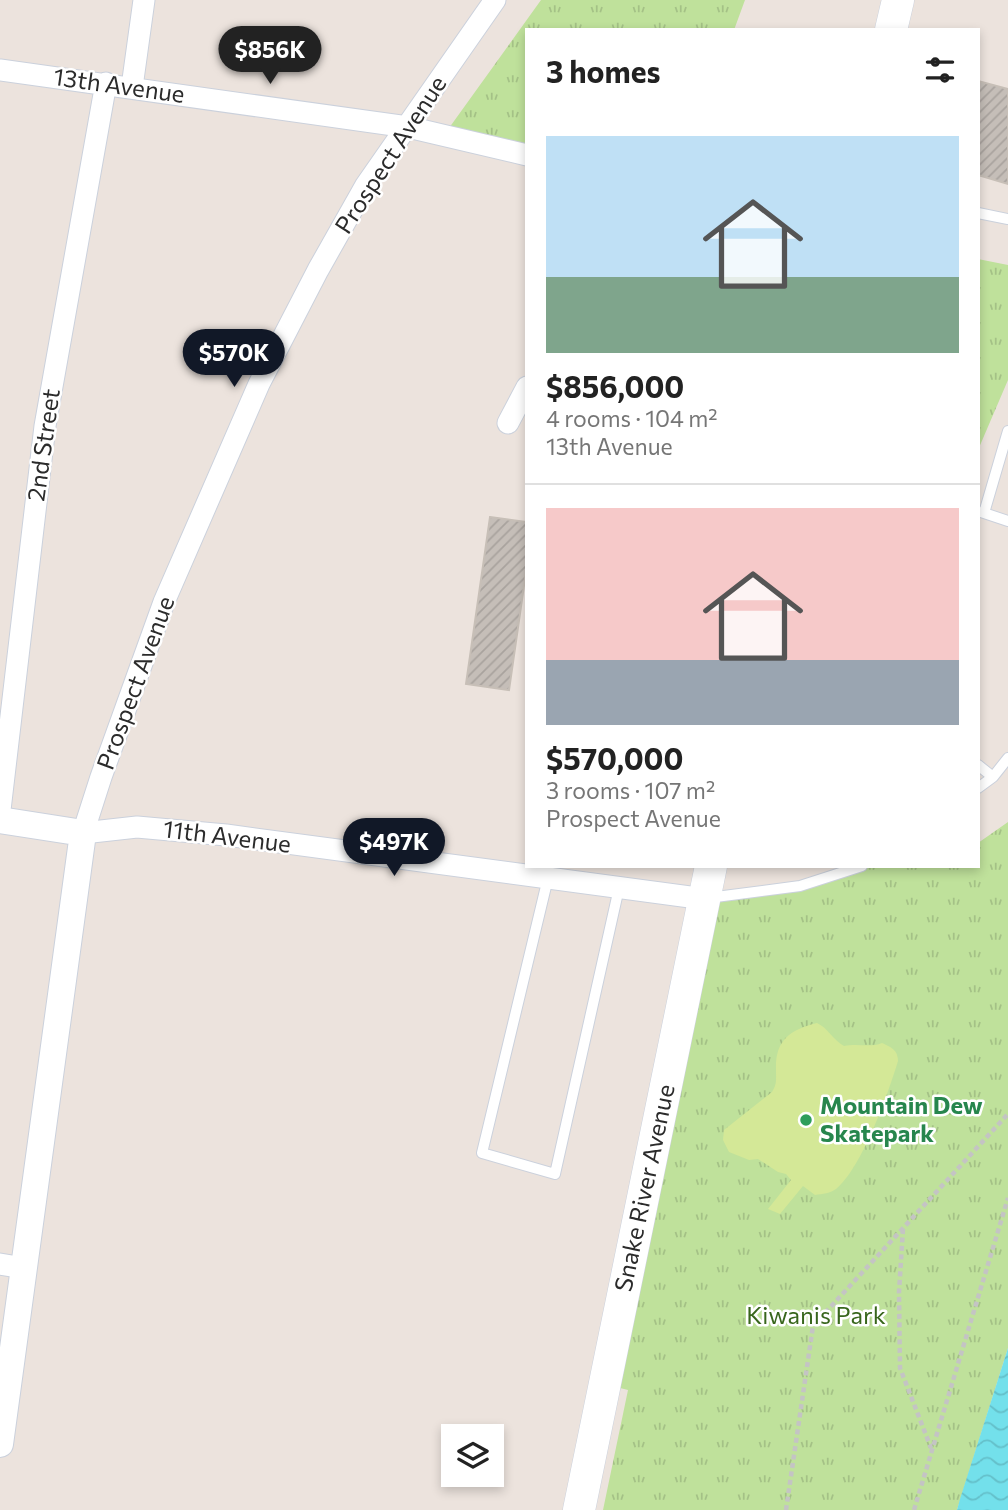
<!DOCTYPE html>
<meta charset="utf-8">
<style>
:root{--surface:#fff;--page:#f2f2f2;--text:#222;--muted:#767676;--line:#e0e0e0;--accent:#111827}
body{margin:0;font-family:Commissioner,sans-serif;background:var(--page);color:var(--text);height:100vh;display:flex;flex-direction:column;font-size:26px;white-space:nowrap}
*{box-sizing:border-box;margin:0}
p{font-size:23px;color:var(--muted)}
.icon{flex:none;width:38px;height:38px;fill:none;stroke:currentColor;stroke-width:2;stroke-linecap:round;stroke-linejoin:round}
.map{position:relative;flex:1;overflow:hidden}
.side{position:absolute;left:525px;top:28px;width:455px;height:840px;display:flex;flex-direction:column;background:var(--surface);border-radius:0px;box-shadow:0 4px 10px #0003}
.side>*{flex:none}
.tools{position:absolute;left:441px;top:1424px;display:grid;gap:14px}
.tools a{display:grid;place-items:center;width:63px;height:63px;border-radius:0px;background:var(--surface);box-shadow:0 4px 10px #0003;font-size:35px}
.price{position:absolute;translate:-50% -60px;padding:0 16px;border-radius:24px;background:var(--accent);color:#fff;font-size:23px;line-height:46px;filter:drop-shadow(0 2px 4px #0008)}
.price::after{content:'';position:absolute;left:50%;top:42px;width:21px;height:16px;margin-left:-10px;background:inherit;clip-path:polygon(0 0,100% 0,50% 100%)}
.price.current{background:#222;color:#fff}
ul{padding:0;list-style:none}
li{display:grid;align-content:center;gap:14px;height:371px;padding:0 21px}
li+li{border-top:2px solid var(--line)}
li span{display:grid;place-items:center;height:217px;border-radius:0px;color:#555}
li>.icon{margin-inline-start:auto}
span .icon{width:126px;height:126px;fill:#fffc;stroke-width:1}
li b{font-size:30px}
h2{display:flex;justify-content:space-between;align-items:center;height:84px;padding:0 21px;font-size:30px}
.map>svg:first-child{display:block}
</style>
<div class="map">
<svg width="1008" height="1510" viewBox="0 0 1008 1510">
<defs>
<pattern id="park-tufts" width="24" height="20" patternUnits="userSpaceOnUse" patternTransform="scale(1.75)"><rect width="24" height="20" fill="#bfe19b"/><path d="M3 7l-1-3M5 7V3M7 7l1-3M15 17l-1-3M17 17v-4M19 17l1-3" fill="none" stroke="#a4c186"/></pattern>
<pattern id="water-waves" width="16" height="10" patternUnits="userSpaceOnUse" patternTransform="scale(1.75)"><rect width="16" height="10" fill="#73e0eb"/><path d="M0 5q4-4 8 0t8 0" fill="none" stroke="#64c0ca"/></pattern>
<pattern id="building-hatch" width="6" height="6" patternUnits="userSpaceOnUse" patternTransform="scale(1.75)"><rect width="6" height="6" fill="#c5beb8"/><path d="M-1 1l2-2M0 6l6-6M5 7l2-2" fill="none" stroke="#a9a39e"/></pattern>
</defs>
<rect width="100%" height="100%" fill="#ece3dd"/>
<path fill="url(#park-tufts)" d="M 541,0 L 745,0 L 734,30 L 527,30 L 527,152 L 444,135 Z
M 978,259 L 1008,265 L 1008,380 L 978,450 Z
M 1008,822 L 1008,1348 L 957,1510 L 603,1510 L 628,1390 L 604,1384 L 705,899 L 800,886 L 862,866 L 978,866 L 978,843 Z"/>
<path fill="#d4e897" d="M 817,1023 C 828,1028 833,1040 844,1046 C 858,1043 870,1048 882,1043 C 891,1047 898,1050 898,1061 C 888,1094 862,1168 836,1189 C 831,1193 822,1194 815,1195 L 803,1186 L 780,1214 L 768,1209 L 791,1180 L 786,1174 L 778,1172 L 758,1159 L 749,1160 L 729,1152 L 723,1140 L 724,1130 L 772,1092 C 777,1084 776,1080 776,1070 C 775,1041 789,1030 817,1023 Z"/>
<path fill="url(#water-waves)" d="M 1008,1348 L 1008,1510 L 957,1510 L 960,1499 Z"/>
<path fill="url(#building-hatch)" stroke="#c7bfb7" stroke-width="2" d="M 978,81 L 1008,89 L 1008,184 L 978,175 Z
M 490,517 L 527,522 L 527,565 L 509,690 L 466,684 Z"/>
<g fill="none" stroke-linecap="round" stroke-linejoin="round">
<g stroke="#cbd1dc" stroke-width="12">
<path id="service" d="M 978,213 L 1008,219
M 981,512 L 1008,521
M 984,513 L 1008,431
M 978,765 L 993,777 L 978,788
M 993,777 L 1008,758
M 548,878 L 482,1153 L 555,1174 L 619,888
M 708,898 L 800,886 L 862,866"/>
</g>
<g stroke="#cbd1dc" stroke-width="23">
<path id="minor" d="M 495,0 L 366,185 L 318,270 L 259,384 L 164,602 L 101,777 L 83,833 L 137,827 L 226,835 L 705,899
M 0,70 L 408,127 L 527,155
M 132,87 L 144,0
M 508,423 L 527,387
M 0,810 L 45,426 L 106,83
M 0,1264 L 24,1268"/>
</g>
<g stroke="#cbd1dc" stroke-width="28">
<path id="tertiary" d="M 0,820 L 83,833 L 0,1444"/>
</g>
<g stroke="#cbd1dc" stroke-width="33">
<path id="secondary" d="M 891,30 L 898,0
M 579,1510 L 711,866"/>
</g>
<path stroke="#c4c4c4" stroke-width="4.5" stroke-dasharray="5 3.5" stroke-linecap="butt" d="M 903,1229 L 899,1292 L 900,1368 L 931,1448
M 786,1510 L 813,1326 L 1008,1114
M 914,1510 L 1008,1198"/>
<use href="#service" stroke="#fff" stroke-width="10"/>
<use href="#minor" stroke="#fff" stroke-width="21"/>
<use href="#tertiary" stroke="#fff" stroke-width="26"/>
<use href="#secondary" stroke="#fff" stroke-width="32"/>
</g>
<circle fill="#2e9e5b" stroke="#fff" stroke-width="2.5" cx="806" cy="1120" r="7"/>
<g text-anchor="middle" stroke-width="5" stroke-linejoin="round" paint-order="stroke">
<g font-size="24" fill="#2b2b2b" stroke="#fff">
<text transform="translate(119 86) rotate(8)" y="8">13th Avenue</text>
<text transform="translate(391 155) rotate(-57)" y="8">Prospect Avenue</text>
<text transform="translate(44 445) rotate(-82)" y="8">2nd Street</text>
<text transform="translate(136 683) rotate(-70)" y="8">Prospect Avenue</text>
<text transform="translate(227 837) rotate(7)" y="8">11th Avenue</text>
<text transform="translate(645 1188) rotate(-78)" y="8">Snake River Avenue</text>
</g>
<g font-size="24" font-weight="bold" fill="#27864d" stroke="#fff" text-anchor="start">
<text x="820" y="1114">Mountain Dew<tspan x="820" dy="28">Skatepark</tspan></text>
</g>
<g font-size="24" fill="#38661c" stroke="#fff">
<text x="816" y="1324">Kiwanis Park</text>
</g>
</g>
</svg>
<div class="tools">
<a><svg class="icon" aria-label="layers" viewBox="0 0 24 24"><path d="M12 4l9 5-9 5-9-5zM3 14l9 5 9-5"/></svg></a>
</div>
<b class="price current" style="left:270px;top:86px">$856K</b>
<b class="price" style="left:234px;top:389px">$570K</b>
<b class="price" style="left:394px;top:878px">$497K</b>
<section class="side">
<h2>3 homes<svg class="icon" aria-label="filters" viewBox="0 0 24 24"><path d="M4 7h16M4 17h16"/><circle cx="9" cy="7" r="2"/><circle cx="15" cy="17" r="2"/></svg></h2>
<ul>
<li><span style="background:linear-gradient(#bfe0f5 65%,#7fa58c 0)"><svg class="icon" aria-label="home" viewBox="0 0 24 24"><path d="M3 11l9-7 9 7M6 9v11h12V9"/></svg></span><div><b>$856,000</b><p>4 rooms · 104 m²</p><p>13th Avenue</p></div></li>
<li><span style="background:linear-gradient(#f6c9c9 70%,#9aa5b1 0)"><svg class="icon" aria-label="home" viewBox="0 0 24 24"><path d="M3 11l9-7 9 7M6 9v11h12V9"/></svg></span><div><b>$570,000</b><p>3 rooms · 107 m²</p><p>Prospect Avenue</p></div></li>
</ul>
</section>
</div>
